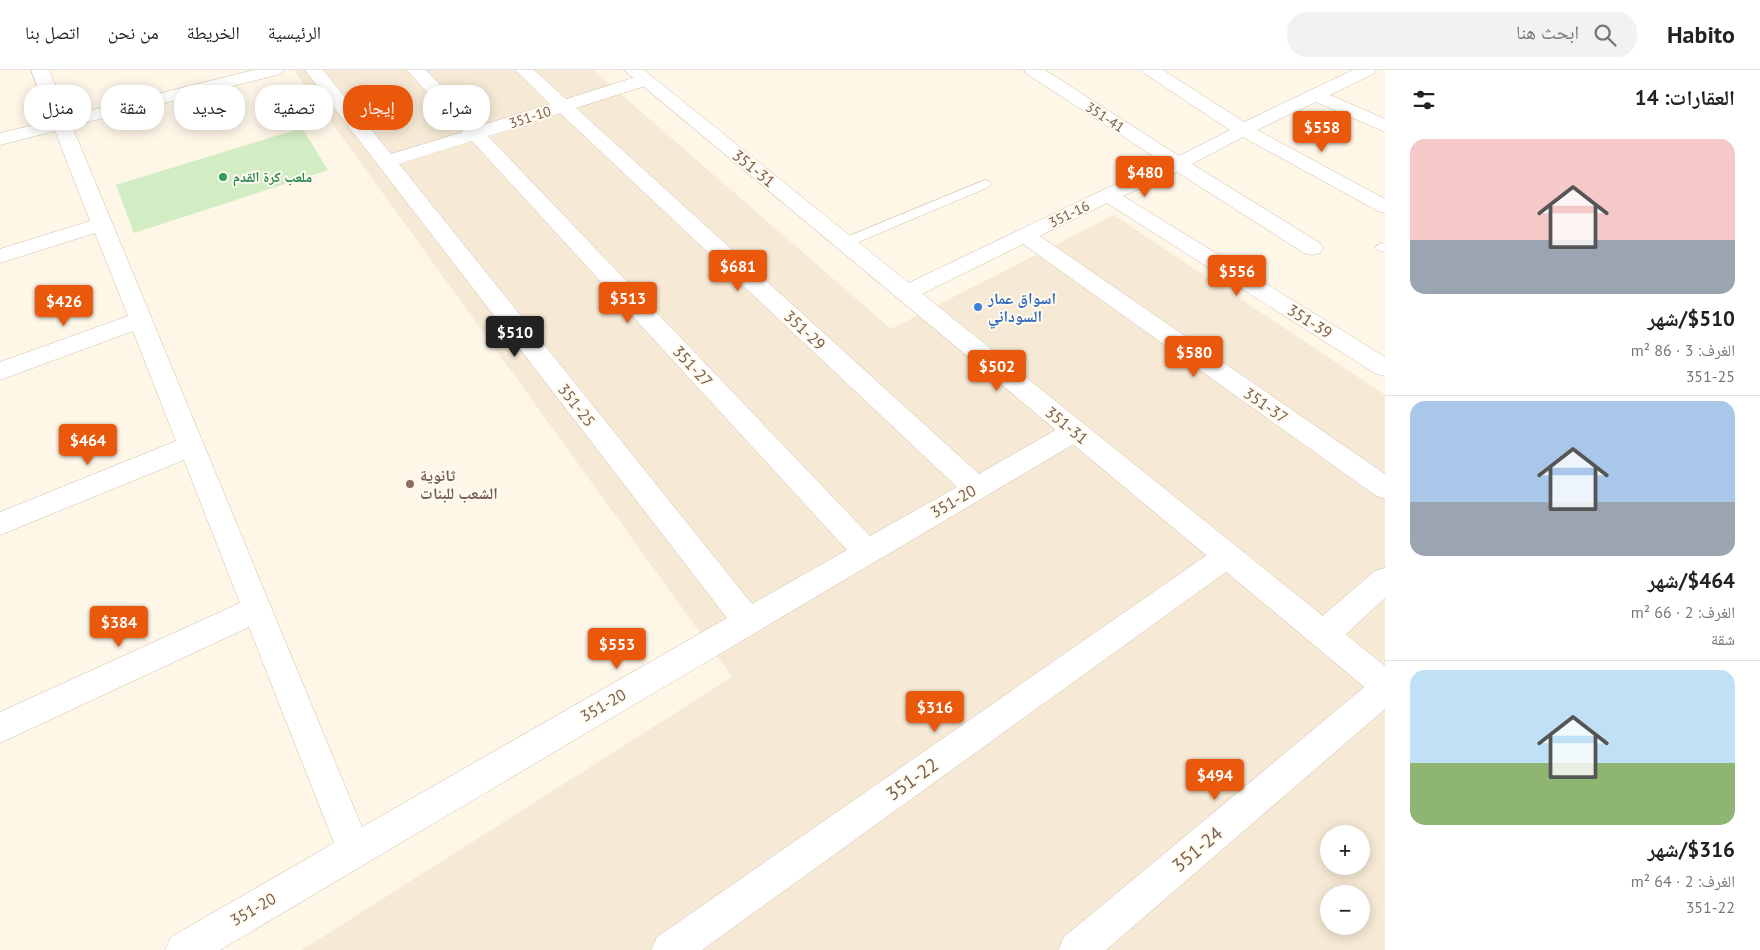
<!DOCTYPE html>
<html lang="ar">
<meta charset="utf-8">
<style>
:root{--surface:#fff;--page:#f2f2f2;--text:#222;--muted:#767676;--line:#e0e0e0;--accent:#ea580c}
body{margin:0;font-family:"PT Sans","Noto Naskh Arabic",sans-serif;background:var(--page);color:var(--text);direction:rtl;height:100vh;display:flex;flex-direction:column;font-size:19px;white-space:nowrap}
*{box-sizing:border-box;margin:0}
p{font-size:16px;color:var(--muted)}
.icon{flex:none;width:28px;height:28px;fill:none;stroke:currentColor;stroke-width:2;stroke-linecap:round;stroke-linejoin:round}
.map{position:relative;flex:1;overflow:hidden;direction:ltr}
.sheet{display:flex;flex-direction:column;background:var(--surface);width:375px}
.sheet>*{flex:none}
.banner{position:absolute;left:15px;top:15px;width:475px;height:45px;direction:rtl;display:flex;gap:10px}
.tools{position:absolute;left:1320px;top:755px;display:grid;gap:10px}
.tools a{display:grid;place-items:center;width:50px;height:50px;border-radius:50%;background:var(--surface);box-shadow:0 2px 12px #0003;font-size:25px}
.price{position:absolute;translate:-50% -42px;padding:0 11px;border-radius:5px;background:var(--accent);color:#fff;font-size:16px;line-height:32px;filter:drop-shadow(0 1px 2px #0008)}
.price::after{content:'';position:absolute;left:50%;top:30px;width:15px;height:11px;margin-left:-8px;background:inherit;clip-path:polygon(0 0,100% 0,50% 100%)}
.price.current{background:#222;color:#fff}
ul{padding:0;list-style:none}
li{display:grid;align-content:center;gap:10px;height:265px;padding:0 25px}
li+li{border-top:1px solid var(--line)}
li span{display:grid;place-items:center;height:155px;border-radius:15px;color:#555}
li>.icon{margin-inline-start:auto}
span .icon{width:90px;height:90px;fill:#fffc;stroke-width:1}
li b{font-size:21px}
h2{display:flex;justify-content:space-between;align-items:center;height:60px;padding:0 25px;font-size:21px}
.pill{padding:0 18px;border-radius:20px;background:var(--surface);box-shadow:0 2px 12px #0003;font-size:18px;line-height:45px}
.pill.current{background:var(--accent);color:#fff}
header{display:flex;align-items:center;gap:30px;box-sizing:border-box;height:70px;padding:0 25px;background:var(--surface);border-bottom:1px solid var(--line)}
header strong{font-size:24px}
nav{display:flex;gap:28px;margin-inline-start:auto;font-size:18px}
.search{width:350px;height:45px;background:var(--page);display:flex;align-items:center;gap:12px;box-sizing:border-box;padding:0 18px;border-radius:20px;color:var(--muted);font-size:19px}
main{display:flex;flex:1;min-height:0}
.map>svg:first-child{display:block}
</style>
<header>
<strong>Habito</strong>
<div class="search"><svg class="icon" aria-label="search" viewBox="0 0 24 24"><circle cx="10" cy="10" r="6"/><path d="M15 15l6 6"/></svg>ابحث هنا</div>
<nav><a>الرئيسية</a><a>الخريطة</a><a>من نحن</a><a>اتصل بنا</a></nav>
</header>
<main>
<section class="sheet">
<h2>العقارات: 14<svg class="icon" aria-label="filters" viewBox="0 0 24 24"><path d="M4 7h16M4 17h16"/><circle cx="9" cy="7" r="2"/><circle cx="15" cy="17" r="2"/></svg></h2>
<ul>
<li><span style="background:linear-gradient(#f6c9c9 65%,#9aa5b1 0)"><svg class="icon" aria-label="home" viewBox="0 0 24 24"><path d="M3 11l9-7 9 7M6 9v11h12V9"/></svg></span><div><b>$510/شهر</b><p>الغرف: 3 · 86 m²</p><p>351-25</p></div></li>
<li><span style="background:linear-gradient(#a9c7e8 65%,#9aa5b1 0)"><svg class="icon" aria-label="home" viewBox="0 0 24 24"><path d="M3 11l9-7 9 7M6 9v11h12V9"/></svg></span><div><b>$464/شهر</b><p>الغرف: 2 · 66 m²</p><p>شقة</p></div></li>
<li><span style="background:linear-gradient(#bfe0f5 60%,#8fb573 0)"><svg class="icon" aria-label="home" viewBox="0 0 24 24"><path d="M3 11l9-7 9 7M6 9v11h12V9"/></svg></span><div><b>$316/شهر</b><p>الغرف: 2 · 64 m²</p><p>351-22</p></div></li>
</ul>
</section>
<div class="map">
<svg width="1385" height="880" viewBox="0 0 1385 880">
<rect width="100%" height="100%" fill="#fef6e7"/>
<path fill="#f6e9d5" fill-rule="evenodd" d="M 294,0 L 593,0 L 891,259 L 1114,145 L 1385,325 L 1385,880 L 302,880 L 732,607 ZM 1329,764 L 1361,764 L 1361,796 L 1329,796 ZM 1329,824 L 1361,824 L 1361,856 L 1329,856 Z"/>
<path fill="#d2edc4" d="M 302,58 L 328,100 L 134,163 L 116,115 Z"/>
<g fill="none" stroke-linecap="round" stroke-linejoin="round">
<g stroke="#d1bfab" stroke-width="1">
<path id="lane" d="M 985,110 L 989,111 L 991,114 L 989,117 L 849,176 L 844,177 L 837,173 L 839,170 Z
M 1382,173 L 1385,174 L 1385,182 L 1377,180 L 1375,177 Z"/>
</g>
<g stroke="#d1bfab" stroke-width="1">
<path id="street" d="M 31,0 L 49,0 L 68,46 L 254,0 L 284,0 L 281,4 L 72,56 L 362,757 L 727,548 L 305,0 L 323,0 L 391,84 L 463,62 L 407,0 L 426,0 L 479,56 L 550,34 L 515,0 L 534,0 L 566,29 L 639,6 L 645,5 L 651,6 L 654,10 L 651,14 L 576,38 L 979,404 L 1066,354 L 1075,351 L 1084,354 L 1088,361 L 1084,368 L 220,880 L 165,880 L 171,867 L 334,773 L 249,557 L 0,673 L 0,642 L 240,533 L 184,390 L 0,465 L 0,442 L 176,371 L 133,261 L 0,310 L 0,292 L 128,246 L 95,163 L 0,193 L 0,179 L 90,151 L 55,61 L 0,75 L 0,63 L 51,51 ZM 560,43 L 957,417 L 870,466 L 488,66 ZM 472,71 L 847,480 L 752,534 L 399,94 Z
M 1024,0 L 1045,0 L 1179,86 L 1230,60 L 1145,4 L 1142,0 L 1163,0 L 1244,52 L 1353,0 L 1376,0 L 1373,4 L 1330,25 L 1385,49 L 1385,62 L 1316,32 L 1257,60 L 1385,129 L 1385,143 L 1378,141 L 1243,67 L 1192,94 L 1320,173 L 1323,178 L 1320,183 L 1312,185 L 1304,183 L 1177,102 L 1123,126 L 1385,287 L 1385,306 L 1376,304 L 1107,133 L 1040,166 L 1385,404 L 1385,429 L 1375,425 L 1023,174 L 914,228 L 906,230 L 898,228 L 895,223 L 898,218 L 1101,121 L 1164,93 L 1027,4 Z
M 1227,474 L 1237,478 L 1241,486 L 1237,494 L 702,880 L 651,880 L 657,867 L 1217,478 Z
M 1385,498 L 1385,528 L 1335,574 L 1324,577 L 1313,574 L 1309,564 L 1313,554 L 1375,501 Z
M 1385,604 L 1385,639 L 1106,880 L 1058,880 L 1064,867 L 1374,609 Z"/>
</g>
<g stroke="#d7c1ab" stroke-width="1">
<path id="secondary" d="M 624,0 L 644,0 L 1385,596 L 1385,630 L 1374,625 Z"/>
</g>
<use href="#lane" fill="#fff" fill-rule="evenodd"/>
<use href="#street" fill="#fff" fill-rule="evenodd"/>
<use href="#secondary" fill="#fff" fill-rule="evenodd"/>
</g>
<circle fill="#2e9e5b" stroke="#fffaef" stroke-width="2" cx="223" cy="107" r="5"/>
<circle fill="#3f7fe0" stroke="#fffaef" stroke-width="2" cx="978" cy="237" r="5"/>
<circle fill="#8d6e63" stroke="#fffaef" stroke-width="2" cx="410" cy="414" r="5"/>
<g text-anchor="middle" stroke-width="4" stroke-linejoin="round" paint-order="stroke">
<g font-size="14" fill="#7a5d49" stroke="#fffaef">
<text transform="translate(530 47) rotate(-18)" y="5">351-10</text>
<text transform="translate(1105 47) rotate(33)" y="5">351-41</text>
<text transform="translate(1069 144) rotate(-26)" y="5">351-16</text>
</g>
<g font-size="14" font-weight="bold" fill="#27864d" stroke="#fffaef" text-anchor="start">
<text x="233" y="112">ملعب كرة القدم</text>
</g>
<g font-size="16" fill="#7a5d49" stroke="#fffaef">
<text transform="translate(754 98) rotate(39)" y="6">351-31</text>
<text transform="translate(1310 251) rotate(32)" y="6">351-39</text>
<text transform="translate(805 260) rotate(43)" y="6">351-29</text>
<text transform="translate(693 296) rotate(47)" y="6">351-27</text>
<text transform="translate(577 335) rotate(52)" y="6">351-25</text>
<text transform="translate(1266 335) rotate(35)" y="6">351-37</text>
<text transform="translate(1067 355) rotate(39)" y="6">351-31</text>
<text transform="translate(953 431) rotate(-30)" y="6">351-20</text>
<text transform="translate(603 635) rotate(-30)" y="6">351-20</text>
<text transform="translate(253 839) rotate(-30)" y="6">351-20</text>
</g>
<g font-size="16" font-weight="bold" fill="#366cbe" stroke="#fffaef" text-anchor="start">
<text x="988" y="234">اسواق عمار<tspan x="988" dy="18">السوداني</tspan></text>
</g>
<g font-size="16" font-weight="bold" fill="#785e54" stroke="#fffaef" text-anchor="start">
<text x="420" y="411">ثانوية<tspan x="420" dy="18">الشعب للبنات</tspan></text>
</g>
<g font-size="19" fill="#7a5d49" stroke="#fffaef">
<text transform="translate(912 709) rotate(-35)" y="7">351-22</text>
<text transform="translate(1197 779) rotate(-40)" y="7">351-24</text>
</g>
</g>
</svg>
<div class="tools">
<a>+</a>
<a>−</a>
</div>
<b class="price" style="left:1322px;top:83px">$558</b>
<b class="price" style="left:1145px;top:128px">$480</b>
<b class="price" style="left:738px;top:222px">$681</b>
<b class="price" style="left:1237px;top:227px">$556</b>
<b class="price" style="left:628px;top:254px">$513</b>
<b class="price" style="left:64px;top:257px">$426</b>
<b class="price current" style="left:515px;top:288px">$510</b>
<b class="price" style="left:1194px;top:308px">$580</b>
<b class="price" style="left:997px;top:322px">$502</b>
<b class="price" style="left:88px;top:396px">$464</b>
<b class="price" style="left:119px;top:578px">$384</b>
<b class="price" style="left:617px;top:600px">$553</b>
<b class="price" style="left:935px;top:663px">$316</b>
<b class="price" style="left:1215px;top:731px">$494</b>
<div class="banner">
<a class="pill">شراء</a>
<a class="pill current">إيجار</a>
<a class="pill">تصفية</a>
<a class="pill">جديد</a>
<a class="pill">شقة</a>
<a class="pill">منزل</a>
</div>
</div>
</main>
